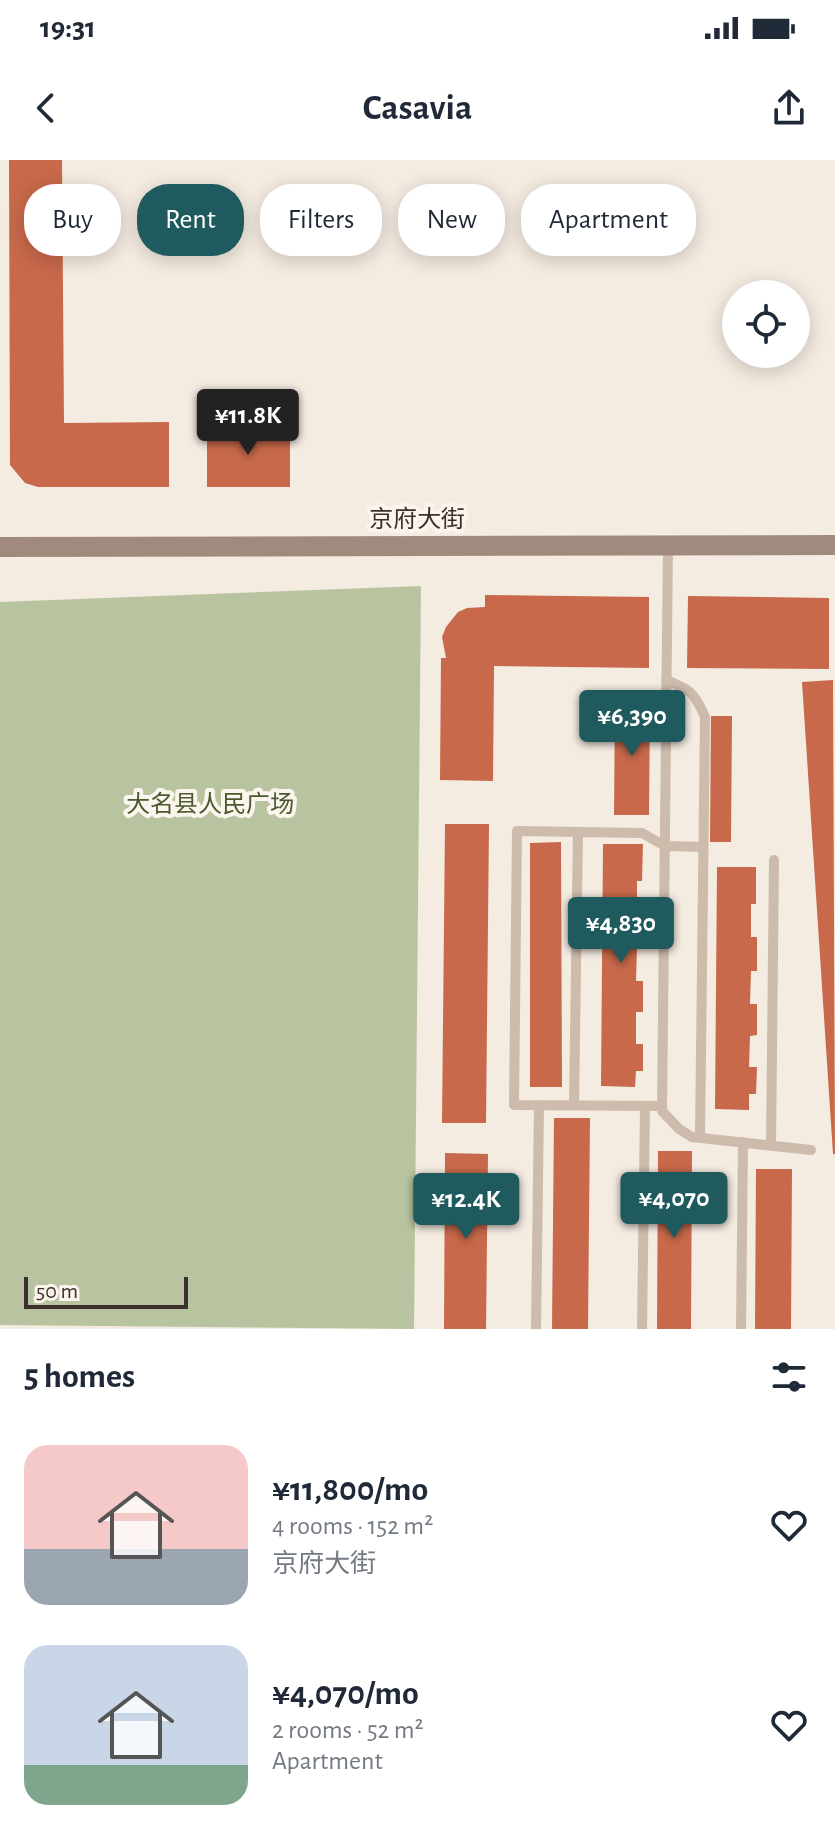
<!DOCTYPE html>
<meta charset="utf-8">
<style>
:root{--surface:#fff;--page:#f2f2f3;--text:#1f2937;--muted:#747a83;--accent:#1f5a5e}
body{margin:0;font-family:"Alegreya Sans","Noto Sans SC",sans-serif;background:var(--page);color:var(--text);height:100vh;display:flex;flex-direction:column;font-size:30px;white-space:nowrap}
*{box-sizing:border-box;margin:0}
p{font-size:26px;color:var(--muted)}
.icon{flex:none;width:44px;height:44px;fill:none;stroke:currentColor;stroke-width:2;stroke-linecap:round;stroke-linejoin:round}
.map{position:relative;height:1169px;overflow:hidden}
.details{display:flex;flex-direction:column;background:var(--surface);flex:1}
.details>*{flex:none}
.top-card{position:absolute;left:24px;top:24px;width:788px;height:72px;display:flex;gap:16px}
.tools{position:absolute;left:722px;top:120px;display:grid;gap:16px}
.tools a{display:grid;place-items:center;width:88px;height:88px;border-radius:50%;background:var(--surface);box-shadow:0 4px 20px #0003;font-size:40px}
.scale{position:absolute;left:24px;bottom:20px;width:164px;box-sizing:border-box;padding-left:8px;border:4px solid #3b302b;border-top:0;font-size:22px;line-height:28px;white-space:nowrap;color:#3b302b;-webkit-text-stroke:6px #fbf5ee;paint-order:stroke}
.price{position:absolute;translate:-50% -68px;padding:0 18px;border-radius:8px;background:var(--accent);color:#fff;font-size:26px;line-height:52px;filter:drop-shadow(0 2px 4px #0008)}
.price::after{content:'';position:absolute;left:50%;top:48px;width:24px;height:18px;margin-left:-12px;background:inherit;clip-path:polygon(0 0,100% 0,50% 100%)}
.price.selected{background:#222;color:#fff}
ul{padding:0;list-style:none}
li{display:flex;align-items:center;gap:24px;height:200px;padding:0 24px}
li span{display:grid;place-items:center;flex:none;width:224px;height:160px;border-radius:24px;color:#555}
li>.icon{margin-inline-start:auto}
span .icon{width:96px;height:96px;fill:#fffc;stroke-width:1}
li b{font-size:34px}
h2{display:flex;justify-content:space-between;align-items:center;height:96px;padding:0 24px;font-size:34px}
.pill{padding:0 28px;border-radius:32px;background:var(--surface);box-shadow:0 4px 20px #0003;font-size:28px;line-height:72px}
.pill.selected{background:var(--accent);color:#fff}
.status{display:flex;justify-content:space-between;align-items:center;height:56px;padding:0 40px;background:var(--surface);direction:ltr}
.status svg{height:22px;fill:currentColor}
header{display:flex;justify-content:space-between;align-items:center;height:104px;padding:0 24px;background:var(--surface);font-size:36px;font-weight:700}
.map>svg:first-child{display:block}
</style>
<div class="status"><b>19:31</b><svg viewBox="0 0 49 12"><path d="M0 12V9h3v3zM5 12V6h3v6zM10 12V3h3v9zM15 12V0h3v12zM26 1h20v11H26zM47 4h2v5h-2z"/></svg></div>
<header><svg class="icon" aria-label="back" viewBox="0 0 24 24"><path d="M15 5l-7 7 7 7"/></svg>Casavia<svg class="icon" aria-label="share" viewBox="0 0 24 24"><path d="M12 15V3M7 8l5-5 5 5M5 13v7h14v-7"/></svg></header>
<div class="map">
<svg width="835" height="1169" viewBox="0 0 835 1169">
<rect width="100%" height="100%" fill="#f4ebe1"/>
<path fill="#b8c4a0" d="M 421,426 L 414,1169 L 0,1165 L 0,442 Z"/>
<path fill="#c8694b" d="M 9,0 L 62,0 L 64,263 L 169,262 L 169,327 L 38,327 L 25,323 L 10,305 Z
M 207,267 L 290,267 L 290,327 L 207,327 Z
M 485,435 L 649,437 L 649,508 L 494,506 L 493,621 L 440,620 L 441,498 L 446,498 L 442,477 L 446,467 L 458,452 L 467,448 L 485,447 Z
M 688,436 L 829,438 L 829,509 L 687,508 Z
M 833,520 L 835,994 L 833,994 L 802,522 Z
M 615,542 L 650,542 L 649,655 L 614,655 Z
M 711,556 L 732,556 L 731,682 L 710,682 Z
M 445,664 L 489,664 L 486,963 L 442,963 Z
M 561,682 L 562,927 L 530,927 L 530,683 Z
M 603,684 L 643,684 L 642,721 L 637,721 L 637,754 L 643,754 L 643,788 L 637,788 L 636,821 L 643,821 L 643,852 L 636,852 L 636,884 L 643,884 L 643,911 L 636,911 L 635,927 L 601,926 Z
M 717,707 L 756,707 L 756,744 L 751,744 L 751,777 L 757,777 L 757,811 L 751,811 L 750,844 L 757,844 L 757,875 L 750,876 L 749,907 L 757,907 L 756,934 L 749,934 L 749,950 L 715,949 Z
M 554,958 L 590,958 L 588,1169 L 552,1169 Z
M 658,991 L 692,991 L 691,1169 L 657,1169 Z
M 445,993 L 488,994 L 486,1169 L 444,1169 Z
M 756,1009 L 792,1009 L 791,1169 L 755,1169 Z"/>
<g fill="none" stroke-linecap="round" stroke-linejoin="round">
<path stroke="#cdbbac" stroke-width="10" d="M 668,384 L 662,951 L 679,969 L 692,977 L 811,990
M 666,520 C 691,530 694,532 705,557 L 700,977
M 574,945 L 578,672
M 662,946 L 514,945 L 517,671 L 642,673 L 665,686 L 703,687
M 771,985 L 774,700
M 536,1169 L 539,945
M 642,1169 L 645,946
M 741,1169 L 743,982"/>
<path stroke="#a18a7d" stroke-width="20" d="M 0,387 L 835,385"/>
</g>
<g text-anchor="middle" stroke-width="8" stroke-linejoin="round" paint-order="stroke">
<g font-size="24" fill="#3b302b" stroke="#fbf5ee">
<text x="417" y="367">京府大街</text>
</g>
<g font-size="24" fill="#4a5a2e" stroke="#fbf5ee">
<text x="210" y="652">大名县人民广场</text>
</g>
</g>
</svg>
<div class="tools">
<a><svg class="icon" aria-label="locate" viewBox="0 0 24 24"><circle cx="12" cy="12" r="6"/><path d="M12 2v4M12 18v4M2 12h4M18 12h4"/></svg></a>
</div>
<div class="scale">50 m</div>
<b class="price selected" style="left:248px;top:297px">¥11.8K</b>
<b class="price" style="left:632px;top:598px">¥6,390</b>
<b class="price" style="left:621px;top:805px">¥4,830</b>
<b class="price" style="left:674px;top:1080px">¥4,070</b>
<b class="price" style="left:466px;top:1081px">¥12.4K</b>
<div class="top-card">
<a class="pill">Buy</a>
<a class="pill selected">Rent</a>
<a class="pill">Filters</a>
<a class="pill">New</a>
<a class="pill">Apartment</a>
</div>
</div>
<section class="details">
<h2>5 homes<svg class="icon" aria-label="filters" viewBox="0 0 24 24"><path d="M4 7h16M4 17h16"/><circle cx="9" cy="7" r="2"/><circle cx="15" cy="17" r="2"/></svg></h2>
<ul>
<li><span style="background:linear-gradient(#f6c9c9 65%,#9aa5b1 0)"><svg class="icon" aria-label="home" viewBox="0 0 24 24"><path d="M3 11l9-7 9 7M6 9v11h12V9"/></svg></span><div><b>¥11,800/mo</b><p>4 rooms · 152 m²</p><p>京府大街</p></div><svg class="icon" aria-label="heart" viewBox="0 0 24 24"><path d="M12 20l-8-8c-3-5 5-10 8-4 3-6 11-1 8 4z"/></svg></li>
<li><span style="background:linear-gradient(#c9d6e8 75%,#7fa58c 0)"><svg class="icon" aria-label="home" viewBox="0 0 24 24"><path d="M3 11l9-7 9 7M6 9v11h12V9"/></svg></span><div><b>¥4,070/mo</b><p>2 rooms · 52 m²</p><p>Apartment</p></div><svg class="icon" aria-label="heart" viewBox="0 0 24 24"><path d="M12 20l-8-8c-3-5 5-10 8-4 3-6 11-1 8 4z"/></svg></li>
</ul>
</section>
